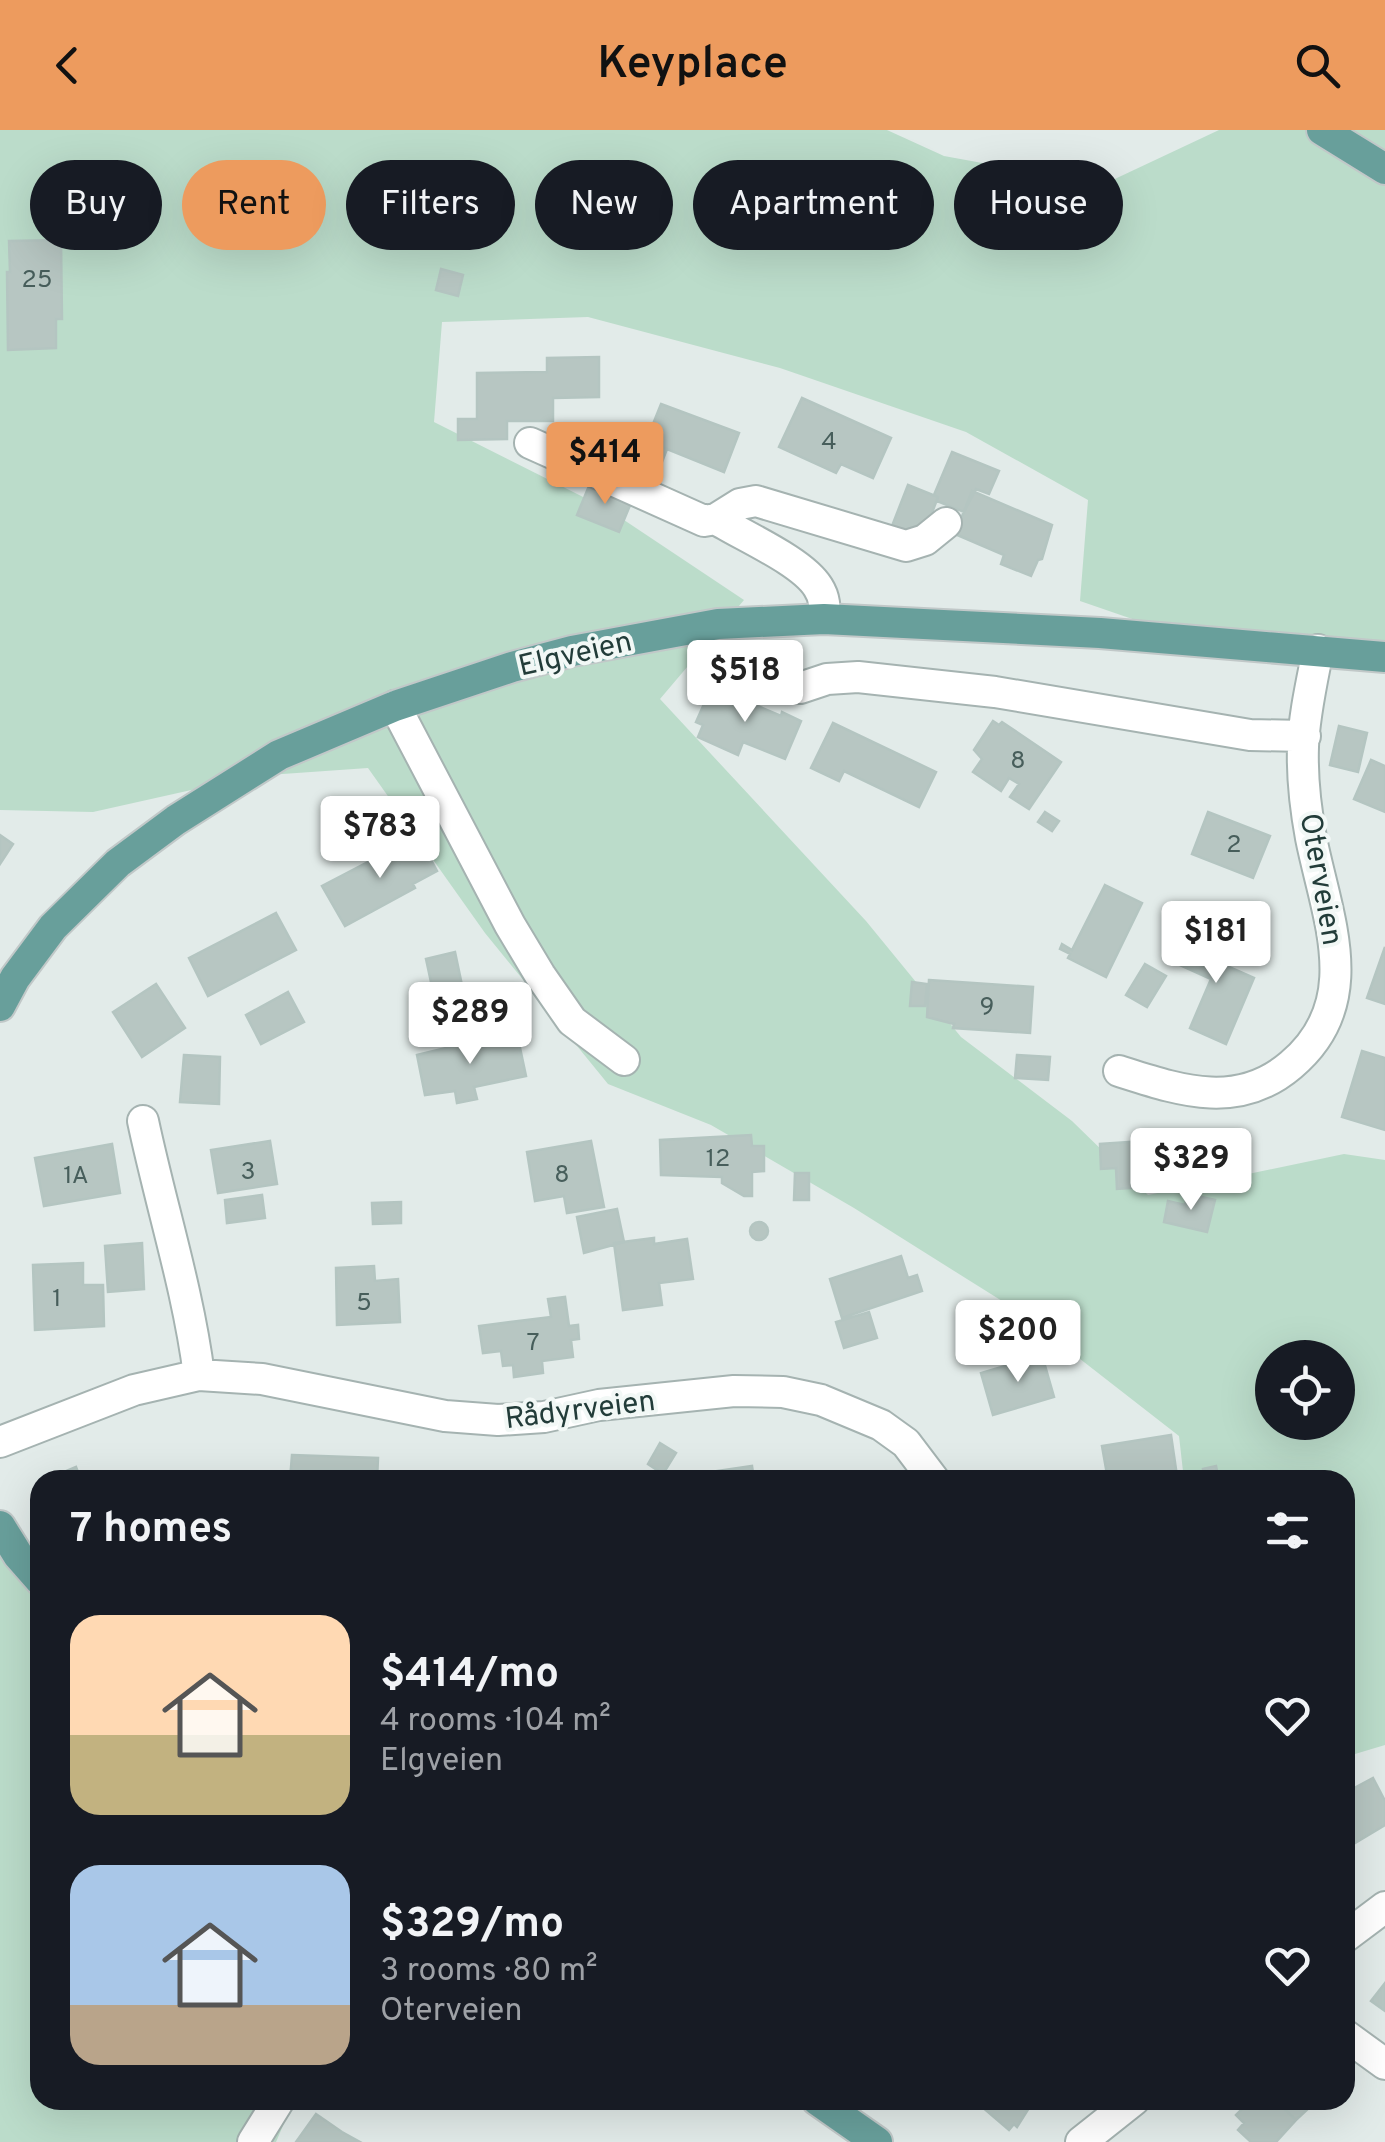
<!DOCTYPE html>
<meta charset="utf-8">
<style>
:root{--surface:#171b24;--page:#20242c;--text:#f1f3f6;--muted:#9ea1a6;--accent:#ed9b5e}
body{margin:0;font-family:Overpass,sans-serif;background:var(--page);color:var(--text);height:100vh;display:flex;flex-direction:column;font-size:38px;white-space:nowrap}
*{box-sizing:border-box;margin:0}
p{font-size:32px;color:var(--muted)}
.icon{flex:none;width:55px;height:55px;fill:none;stroke:currentColor;stroke-width:2;stroke-linecap:round;stroke-linejoin:round}
.map{position:relative;flex:1;overflow:hidden}
.details{position:absolute;left:30px;top:1340px;width:1325px;height:640px;display:flex;flex-direction:column;background:var(--surface);border-radius:30px;box-shadow:0 10px 40px #0002}
.details>*{flex:none}
.guide{position:absolute;left:30px;top:30px;width:1325px;height:90px;display:flex;gap:20px}
.fabs{position:absolute;left:1255px;top:1210px;display:grid;gap:20px}
.fabs a{display:grid;place-items:center;width:100px;height:100px;border-radius:50%;background:var(--surface);box-shadow:0 10px 40px #0002;font-size:50px}
.price{position:absolute;translate:-50% -85px;padding:0 22px;border-radius:10px;background:#fff;color:#222;font-size:32px;line-height:65px;filter:drop-shadow(0 2px 5px #0008)}
.price::after{content:'';position:absolute;left:50%;top:60px;width:30px;height:22px;margin-left:-15px;background:inherit;clip-path:polygon(0 0,100% 0,50% 100%)}
.price.current{background:var(--accent);color:#111}
ul{padding:0;list-style:none}
li{display:flex;align-items:center;gap:30px;height:250px;padding:0 40px}
li span{display:grid;place-items:center;flex:none;width:280px;height:200px;border-radius:30px;color:#555}
li>.icon{margin-inline-start:auto}
span .icon{width:120px;height:120px;fill:#fffc;stroke-width:1}
li b{font-size:42px}
h2{display:flex;justify-content:space-between;align-items:center;height:120px;padding:0 40px;font-size:42px}
.chip{padding:0 35px;border-radius:45px;background:var(--surface);box-shadow:0 10px 40px #0002;font-size:35px;line-height:90px}
.chip.current{background:var(--accent);color:#111}
header{display:flex;justify-content:space-between;align-items:center;height:130px;padding:0 40px;background:var(--accent);color:#111;font-size:45px;font-weight:600}
.map>svg:first-child{display:block}
</style>
<header><svg class="icon" aria-label="back" viewBox="0 0 24 24"><path d="M15 5l-7 7 7 7"/></svg>Keyplace<svg class="icon" aria-label="search" viewBox="0 0 24 24"><circle cx="10" cy="10" r="6"/><path d="M15 15l6 6"/></svg></header>
<div class="map">
<svg width="1385" height="2012" viewBox="0 0 1385 2012">
<rect width="100%" height="100%" fill="#e2ebe9"/>
<path fill="#bbdcca" fill-rule="evenodd" d="M 0,0 L 887,0 L 944,26 L 1102,55 L 1219,0 L 1385,0 L 1385,536 L 1228,522 L 1080,471 L 1088,370 L 966,302 L 780,238 L 588,187 L 442,192 L 434,292 L 609,380 L 744,470 L 660,569 L 866,791 L 961,907 L 1072,991 L 1148,1065 L 1344,1024 L 1385,1030 L 1385,1615 L 1345,1627 L 1345,1350 L 1184,1350 L 1179,1306 L 1021,1183 L 854,1078 L 711,995 L 608,954 L 485,803 L 368,638 L 254,646 L 93,682 L 0,680 ZM 1272,1228 L 1338,1228 L 1338,1292 L 1272,1292 Z
M 0,1381 L 40,1433 L 40,1970 L 294,1970 L 276,2012 L 0,2012 Z"/>
<path fill="#b7c6c2" stroke="#b4c5c1" stroke-width="2.5" d="M 61,110 L 62,189 L 56,189 L 56,218 L 8,220 L 7,142 L 10,142 L 9,111 Z
M 441,139 L 463,145 L 458,166 L 436,160 Z
M 599,227 L 599,267 L 553,268 L 553,291 L 507,291 L 507,309 L 458,310 L 458,289 L 477,289 L 477,243 L 547,242 L 547,228 Z
M 802,268 L 891,308 L 873,348 L 841,334 L 836,343 L 779,317 Z
M 661,274 L 739,303 L 724,342 L 652,313 L 656,301 L 651,299 Z
M 626,303 L 667,319 L 655,350 L 615,334 Z
M 952,322 L 999,341 L 989,364 L 976,359 L 964,382 L 937,371 L 938,367 L 934,365 Z
M 591,351 L 633,368 L 619,402 L 577,385 Z
M 908,355 L 938,367 L 922,409 L 892,396 Z
M 972,361 L 1052,395 L 1042,429 L 1038,430 L 1031,446 L 1001,434 L 1004,425 L 955,404 Z
M 712,556 L 781,586 L 782,582 L 801,591 L 785,629 L 743,612 L 738,625 L 698,607 L 703,595 L 696,592 Z
M 993,591 L 999,595 L 1002,592 L 1061,632 L 1029,679 L 1010,667 L 1019,654 L 1009,648 L 1001,661 L 973,642 L 982,629 L 974,620 Z
M 833,593 L 936,642 L 919,677 L 844,641 L 839,651 L 811,638 Z
M 1339,596 L 1367,603 L 1358,642 L 1330,635 Z
M 1371,630 L 1385,636 L 1385,682 L 1354,669 Z
M 1045,682 L 1059,691 L 1052,701 L 1038,692 Z
M 1208,682 L 1270,706 L 1253,748 L 1192,724 Z
M 0,705 L 13,714 L 0,734 Z
M 418,706 L 437,741 L 413,754 L 415,758 L 345,796 L 322,756 Z
M 1105,755 L 1142,773 L 1106,847 L 1068,828 L 1070,824 L 1060,819 L 1062,814 L 1072,820 Z
M 276,783 L 296,820 L 208,866 L 189,828 Z
M 1195,798 L 1229,813 L 1220,833 L 1254,848 L 1226,914 L 1190,898 L 1211,849 L 1180,835 Z
M 1385,817 L 1385,874 L 1367,868 Z
M 455,822 L 463,860 L 434,866 L 426,829 Z
M 1145,834 L 1166,846 L 1147,877 L 1126,865 Z
M 929,850 L 1033,857 L 1030,903 L 953,898 L 954,894 L 927,887 Z
M 912,852 L 927,854 L 925,876 L 910,876 Z
M 156,854 L 185,898 L 142,927 L 113,882 Z
M 288,862 L 304,892 L 261,914 L 246,885 Z
M 500,905 L 503,917 L 519,913 L 526,946 L 474,957 L 477,969 L 457,973 L 455,961 L 425,965 L 417,925 Z
M 1362,921 L 1385,928 L 1385,1000 L 1342,987 Z
M 184,925 L 220,927 L 219,974 L 180,972 Z
M 1017,925 L 1050,927 L 1048,950 L 1015,948 Z
M 751,1005 L 752,1016 L 764,1016 L 764,1041 L 752,1042 L 752,1066 L 744,1066 L 722,1053 L 722,1047 L 661,1045 L 660,1010 Z
M 1188,1008 L 1191,1054 L 1117,1059 L 1116,1038 L 1101,1039 L 1100,1014 Z
M 270,1011 L 277,1054 L 218,1063 L 211,1020 Z
M 591,1011 L 604,1077 L 567,1083 L 564,1066 L 535,1071 L 527,1022 Z
M 112,1014 L 120,1063 L 44,1076 L 35,1028 Z
M 795,1043 L 809,1043 L 809,1070 L 794,1070 Z
M 1188,1064 L 1215,1070 L 1207,1102 L 1164,1092 L 1168,1071 L 1185,1075 Z
M 262,1065 L 265,1088 L 227,1093 L 225,1070 Z
M 401,1072 L 401,1093 L 373,1094 L 372,1073 Z
M 617,1079 L 624,1112 L 584,1123 L 577,1087 Z
M750 1101a9 9 0 1 1 18 0a9 9 0 1 1-18 0Z
M 654,1108 L 654,1114 L 687,1109 L 693,1149 L 659,1153 L 662,1175 L 623,1180 L 614,1113 Z
M 142,1113 L 144,1159 L 108,1162 L 105,1116 Z
M 901,1126 L 908,1148 L 917,1145 L 922,1161 L 842,1188 L 830,1149 Z
M 83,1133 L 83,1155 L 103,1155 L 104,1196 L 35,1200 L 33,1135 Z
M 374,1136 L 375,1151 L 398,1149 L 400,1192 L 337,1195 L 336,1138 Z
M 565,1167 L 569,1196 L 578,1195 L 579,1209 L 571,1210 L 573,1227 L 542,1231 L 543,1243 L 514,1247 L 513,1235 L 503,1236 L 501,1221 L 483,1223 L 479,1196 L 551,1187 L 548,1169 Z
M 1065,1179 L 1069,1194 L 1053,1198 L 1049,1183 Z
M 869,1182 L 877,1208 L 844,1218 L 836,1192 Z
M 1042,1225 L 1054,1267 L 993,1285 L 981,1243 Z
M 1171,1305 L 1177,1346 L 1150,1350 L 1108,1350 L 1102,1316 Z
M 660,1313 L 676,1323 L 663,1344 L 648,1334 Z
M 292,1325 L 378,1328 L 377,1350 L 290,1350 Z
M 752,1336 L 754,1350 L 718,1350 L 717,1341 Z
M 1216,1336 L 1218,1346 L 1234,1343 L 1235,1350 L 1199,1350 L 1204,1349 L 1203,1339 Z
M 76,1337 L 81,1350 L 51,1350 L 50,1348 Z
M 1373,1648 L 1385,1671 L 1385,1695 L 1345,1719 L 1345,1663 Z
M 1385,1853 L 1385,1881 L 1371,1871 Z
M 974,1970 L 1034,1970 L 1017,1997 L 1014,1994 L 1009,2000 Z
M 1251,1970 L 1275,1970 L 1296,1990 L 1276,2012 L 1251,2012 L 1238,2000 L 1244,1993 L 1236,1985 Z
M 1275,1970 L 1308,1970 L 1313,1974 L 1296,1990 Z
M 316,1984 L 342,2002 L 360,2012 L 296,2012 Z"/>
<g fill="none" stroke-linecap="round" stroke-linejoin="round">
<g stroke="#a5b3b1" stroke-width="34">
<path id="minor" d="M 530,313 L 704,391 L 716,389 C 743,406 802,431 818,457 C 825,468 825,477 824,489
M 716,389 L 740,374 L 756,371 L 906,416 L 925,410 L 946,393
M 800,558 L 827,549 L 858,547 L 995,562 L 1250,605 L 1305,606
M 395,576 L 510,795 L 540,845 L 572,891 L 624,930
M 1119,941 C 1179,960 1237,981 1291,935 C 1366,872 1327,788 1311,708 C 1306,681 1302,646 1303,617 C 1304,585 1312,551 1318,520
M 143,991 C 161,1076 188,1159 199,1245
M 0,1312 L 134,1260 L 199,1245 L 262,1249 L 445,1286 L 498,1290 L 544,1287 L 599,1275 L 734,1261 L 783,1262 L 821,1270 L 881,1295 L 906,1313 L 934,1350
M 1345,1807 L 1385,1777
M 1345,1905 L 1385,1934
M 253,2012 L 279,1970
M 1081,2012 L 1134,1970"/>
</g>
<g stroke="#c1c8c8" stroke-width="34">
<path id="major" d="M 1322,0 L 1385,39
M 0,876 L 15,848 L 53,797 L 118,733 L 176,690 L 279,625 L 395,576 L 512,537 L 572,521 L 718,494 L 824,489 L 1100,503 L 1385,527
M 0,1396 L 18,1425 L 40,1450
M 817,1970 L 877,2012"/>
</g>
<use href="#minor" stroke="#fff" stroke-width="30"/>
<use href="#major" stroke="#689f9b" stroke-width="30"/>
</g>
<g text-anchor="middle" stroke-width="8" stroke-linejoin="round" paint-order="stroke">
<g font-size="25" fill="#475e5b">
<text x="37" y="157">25</text>
<text x="829" y="319">4</text>
<text x="1018" y="638">8</text>
<text x="1234" y="722">2</text>
<text x="987" y="884">9</text>
<text x="718" y="1036">12</text>
<text x="248" y="1049">3</text>
<text x="562" y="1052">8</text>
<text x="76" y="1053">1A</text>
<text x="57" y="1176">1</text>
<text x="364" y="1180">5</text>
<text x="533" y="1220">7</text>
</g>
<g font-size="30" fill="#223c39" stroke="#f2f8f6">
<text transform="translate(575 523) rotate(-13)" y="10">Elgveien</text>
<text transform="translate(1322 749) rotate(80)" y="10">Oterveien</text>
<text transform="translate(580 1279) rotate(-7)" y="10">Rådyrveien</text>
</g>
</g>
</svg>
<div class="fabs">
<a><svg class="icon" aria-label="locate" viewBox="0 0 24 24"><circle cx="12" cy="12" r="6"/><path d="M12 2v4M12 18v4M2 12h4M18 12h4"/></svg></a>
</div>
<b class="price current" style="left:605px;top:377px">$414</b>
<b class="price" style="left:745px;top:595px">$518</b>
<b class="price" style="left:380px;top:751px">$783</b>
<b class="price" style="left:1216px;top:856px">$181</b>
<b class="price" style="left:470px;top:937px">$289</b>
<b class="price" style="left:1191px;top:1083px">$329</b>
<b class="price" style="left:1018px;top:1255px">$200</b>
<div class="guide">
<a class="chip">Buy</a>
<a class="chip current">Rent</a>
<a class="chip">Filters</a>
<a class="chip">New</a>
<a class="chip">Apartment</a>
<a class="chip">House</a>
</div>
<section class="details">
<h2>7 homes<svg class="icon" aria-label="filters" viewBox="0 0 24 24"><path d="M4 7h16M4 17h16"/><circle cx="9" cy="7" r="2"/><circle cx="15" cy="17" r="2"/></svg></h2>
<ul>
<li><span style="background:linear-gradient(#ffd9b3 60%,#c2b280 0)"><svg class="icon" aria-label="home" viewBox="0 0 24 24"><path d="M3 11l9-7 9 7M6 9v11h12V9"/></svg></span><div><b>$414/mo</b><p>4 rooms · 104 m²</p><p>Elgveien</p></div><svg class="icon" aria-label="heart" viewBox="0 0 24 24"><path d="M12 20l-8-8c-3-5 5-10 8-4 3-6 11-1 8 4z"/></svg></li>
<li><span style="background:linear-gradient(#a9c7e8 70%,#b9a48a 0)"><svg class="icon" aria-label="home" viewBox="0 0 24 24"><path d="M3 11l9-7 9 7M6 9v11h12V9"/></svg></span><div><b>$329/mo</b><p>3 rooms · 80 m²</p><p>Oterveien</p></div><svg class="icon" aria-label="heart" viewBox="0 0 24 24"><path d="M12 20l-8-8c-3-5 5-10 8-4 3-6 11-1 8 4z"/></svg></li>
</ul>
</section>
</div>
